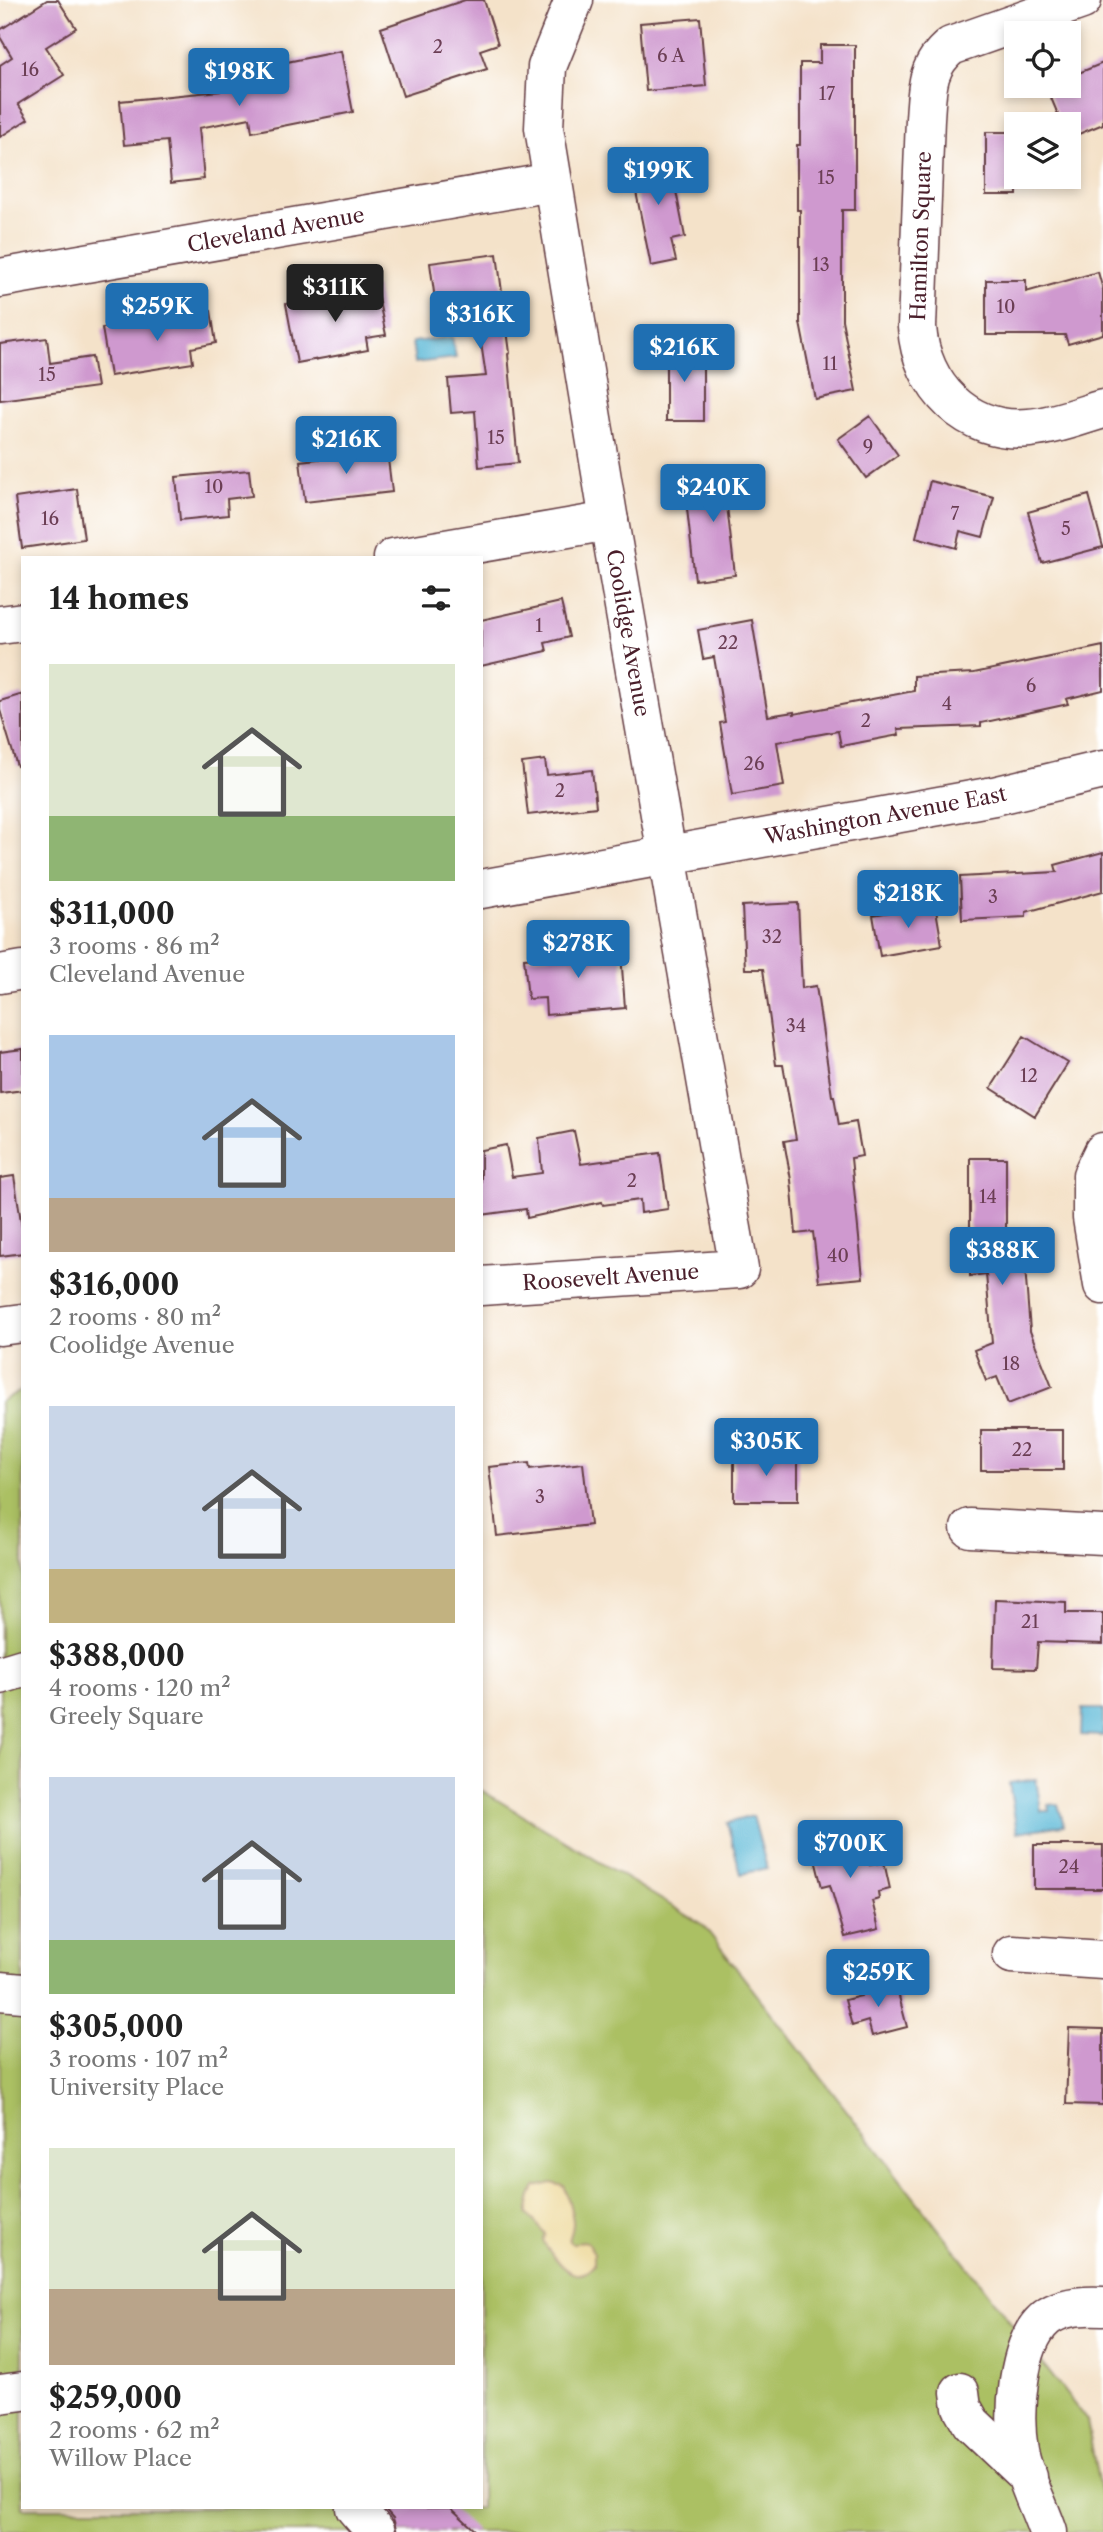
<!DOCTYPE html>
<meta charset="utf-8">
<style>
:root{--surface:#fff;--page:#f6f6f6;--text:#222;--muted:#767676;--accent:#1f6fb2}
body{margin:0;font-family:"Libre Caslon Text",serif;background:var(--page);color:var(--text);height:100vh;display:flex;flex-direction:column;font-size:26px;white-space:nowrap}
*{box-sizing:border-box;margin:0}
p{font-size:23px;color:var(--muted)}
.icon{flex:none;width:38px;height:38px;fill:none;stroke:currentColor;stroke-width:2;stroke-linecap:round;stroke-linejoin:round}
.map{position:relative;flex:1;overflow:hidden}
.side{position:absolute;left:21px;top:556px;width:462px;height:1953px;display:flex;flex-direction:column;background:var(--surface);border-radius:0px;box-shadow:0 4px 10px #0003}
.side>*{flex:none}
.fabs{position:absolute;left:1004px;top:21px;display:grid;gap:14px}
.fabs a{display:grid;place-items:center;width:77px;height:77px;border-radius:0px;background:var(--surface);box-shadow:0 4px 10px #0003;font-size:35px}
.price{position:absolute;translate:-50% -60px;padding:0 16px;border-radius:7px;background:var(--accent);color:#fff;font-size:23px;line-height:46px;filter:drop-shadow(0 2px 4px #0008)}
.price::after{content:'';position:absolute;left:50%;top:42px;width:21px;height:16px;margin-left:-10px;background:inherit;clip-path:polygon(0 0,100% 0,50% 100%)}
.price.on{background:#222;color:#fff}
ul{padding:0;list-style:none}
li{display:grid;align-content:center;gap:14px;height:371px;padding:0 28px}
li span{display:grid;place-items:center;height:217px;border-radius:0px;color:#555}
li>.icon{margin-inline-start:auto}
span .icon{width:126px;height:126px;fill:#fffc;stroke-width:1}
li b{font-size:30px}
h2{display:flex;justify-content:space-between;align-items:center;height:84px;padding:0 28px;font-size:30px}
.map>svg:first-child{display:block}
</style>
<div class="map">
<svg width="1103" height="2532" viewBox="0 0 1103 2532">
<rect width="100%" height="100%" fill="#fff"/>
<filter id="ink" filterUnits="userSpaceOnUse"><feTurbulence type="fractalNoise" baseFrequency=".0143" numOctaves="2"/><feDisplacementMap in="SourceGraphic" scale="14" xChannelSelector="R" yChannelSelector="G"/><feConvolveMatrix kernelMatrix="1 2 1 2 8 2 1 2 1" color-interpolation-filters="sRGB"/></filter>
<filter id="wash" filterUnits="userSpaceOnUse"><feTurbulence type="fractalNoise" baseFrequency=".00686" numOctaves="4" result="noise"/><feDisplacementMap in="SourceGraphic" scale="28" xChannelSelector="R" yChannelSelector="G"/><feGaussianBlur stdDeviation="1.57" result="paint"/><feColorMatrix in="noise" values="0 0 0 0 0 0 0 0 0 0 0 0 0 0 0 0 0 1.4 0 .05"/><feComposite in="paint" operator="in"/></filter>
<g filter="url(#wash)">
<rect width="100%" height="100%" fill="#f4e2c9"/>
<path fill="#abc064" stroke="#7a7048" stroke-width="2" d="M 23,1389 L 23,2508 L 481,2508 L 481,1790 L 703,1925 L 1087,2421 L 1103,2508 L 1103,2532 L 0,2532 L 0,1402 Z"/>
<path fill="#eeda9e" stroke="#9c7c64" stroke-width="2" d="M 552,2183 L 564,2186 C 566,2189 574,2220 573,2224 C 573,2230 570,2236 569,2241 L 573,2244 L 581,2241 L 587,2242 L 594,2253 L 594,2265 C 580,2282 568,2273 556,2259 C 551,2253 545,2248 543,2240 L 546,2234 L 527,2214 L 531,2196 L 535,2187 Z"/>
<path fill="#58b7d6" stroke="#516b80" stroke-width="2" d="M 452,337 L 456,358 L 415,363 L 412,342 Z
M 1082,1709 L 1103,1709 L 1103,1736 L 1081,1735 Z
M 1036,1779 L 1041,1811 L 1049,1811 L 1048,1805 L 1058,1804 L 1064,1825 L 1017,1832 L 1009,1783 Z
M 753,1816 L 767,1868 L 741,1874 L 727,1823 Z"/>
<g id="blocks">
<path fill="#cf99cf" d="M 47,0 L 58,0 L 76,28 L 46,47 L 64,75 L 18,104 L 28,119 L 0,137 L 0,65 L 12,57 L 0,37 L 0,30 Z
M 465,0 L 484,0 L 498,44 L 480,50 L 487,69 L 403,96 L 381,28 Z
M 700,18 L 706,86 L 646,91 L 640,23 Z
M 820,45 L 855,45 L 855,210 L 842,210 L 842,320 L 856,391 L 815,399 L 800,323 L 800,210 L 797,210 L 797,145 L 800,145 L 800,63 L 820,63 Z
M 341,51 L 353,112 L 252,132 L 250,118 L 199,128 L 204,179 L 171,183 L 167,141 L 124,145 L 120,101 L 220,91 L 220,88 L 244,83 L 241,66 L 281,59 L 282,63 Z
M 1103,63 L 1103,124 L 1069,138 L 1069,124 L 1062,124 L 1046,86 L 1069,86 L 1069,77 Z
M 986,132 L 1017,132 L 1017,195 L 986,195 Z
M 669,155 L 685,237 L 671,240 L 676,261 L 651,266 L 630,162 Z
M 497,254 L 510,353 L 508,354 L 518,463 L 479,467 L 475,411 L 451,413 L 448,379 L 486,376 L 478,323 L 439,329 L 430,263 Z
M 1098,272 L 1103,290 L 1103,334 L 1068,344 L 1065,335 L 986,335 L 986,280 L 1026,280 L 1026,292 Z
M 376,287 L 386,335 L 366,338 L 368,350 L 297,363 L 286,304 Z
M 211,311 L 216,343 L 191,348 L 193,363 L 110,376 L 102,328 Z
M 47,338 L 50,363 L 92,357 L 97,387 L 0,400 L 0,344 Z
M 666,347 L 703,347 L 703,421 L 666,421 Z
M 870,416 L 898,455 L 866,478 L 838,439 Z
M 387,451 L 392,492 L 305,502 L 300,461 Z
M 249,470 L 252,496 L 227,499 L 228,515 L 180,520 L 176,477 Z
M 743,475 L 746,504 L 727,506 L 735,575 L 695,580 L 684,482 Z
M 930,481 L 994,497 L 983,537 L 960,531 L 956,548 L 916,537 Z
M 77,489 L 84,539 L 22,548 L 15,498 Z
M 1089,495 L 1103,547 L 1042,563 L 1028,512 Z
M 561,602 L 569,637 L 545,643 L 547,651 L 481,666 L 481,620 Z
M 752,620 L 768,716 L 794,712 L 794,714 L 914,691 L 914,676 L 974,673 L 1103,646 L 1103,690 L 1066,699 L 1068,704 L 981,723 L 981,726 L 898,729 L 899,735 L 841,746 L 838,731 L 777,742 L 784,786 L 732,795 L 720,723 L 725,722 L 714,657 L 703,659 L 698,630 Z
M 23,694 L 23,765 L 17,766 L 0,710 L 0,701 Z
M 545,760 L 547,775 L 592,770 L 596,807 L 528,815 L 522,763 Z
M 1103,852 L 1103,891 L 1026,912 L 1026,917 L 962,920 L 960,877 L 1057,872 L 1055,865 Z
M 798,903 L 802,988 L 816,986 L 832,1096 L 834,1096 L 839,1125 L 856,1122 L 862,1156 L 851,1158 L 863,1278 L 819,1282 L 813,1232 L 796,1234 L 791,1180 L 784,1141 L 796,1139 L 783,1065 L 776,1065 L 763,969 L 745,969 L 742,906 Z
M 935,904 L 942,945 L 880,956 L 873,915 Z
M 620,940 L 625,1008 L 546,1015 L 545,998 L 528,999 L 524,958 L 585,953 L 584,943 Z
M 1024,1036 L 1068,1063 L 1035,1116 L 991,1088 Z
M 23,1049 L 23,1090 L 0,1093 L 0,1052 Z
M 574,1131 L 581,1164 L 660,1153 L 668,1209 L 641,1213 L 640,1200 L 603,1205 L 602,1202 L 527,1218 L 526,1209 L 481,1215 L 481,1150 L 506,1145 L 512,1177 L 542,1173 L 539,1138 Z
M 970,1158 L 1006,1158 L 1006,1255 L 1024,1254 L 1030,1331 L 1052,1387 L 1008,1404 L 997,1377 L 986,1381 L 974,1350 L 992,1343 L 986,1274 L 970,1276 Z
M 14,1176 L 23,1234 L 23,1253 L 0,1256 L 0,1178 Z
M 981,1430 L 1063,1430 L 1063,1470 L 981,1470 Z
M 734,1454 L 798,1454 L 798,1501 L 734,1501 Z
M 529,1463 L 530,1469 L 583,1463 L 590,1525 L 497,1536 L 489,1467 Z
M 995,1599 L 1066,1602 L 1066,1613 L 1103,1613 L 1103,1644 L 1038,1642 L 1036,1669 L 993,1668 Z
M 838,1829 L 842,1845 L 863,1840 L 870,1865 L 884,1862 L 890,1889 L 878,1892 L 879,1899 L 872,1901 L 879,1929 L 845,1937 L 830,1885 L 822,1887 L 809,1836 Z
M 1034,1845 L 1103,1845 L 1103,1889 L 1034,1889 Z
M 895,1981 L 907,2027 L 872,2036 L 868,2021 L 852,2026 L 845,2000 L 861,1996 L 860,1991 Z
M 1069,2028 L 1103,2029 L 1103,2105 L 1066,2104 Z
M 384,2508 L 451,2508 L 477,2532 L 397,2532 L 393,2518 Z"/>
</g>
</g>
<g filter="url(#ink)">
<use href="#blocks" fill-opacity="0" stroke="#643c43" stroke-width="2"/>
<g fill="none" stroke-linecap="round" stroke-linejoin="round">
<g stroke="#643c43" stroke-width="41">
<g id="minor">
<path d="M 1082,0 L 951,46 C 926,66 927,89 925,119 L 917,327 C 921,386 967,434 1029,428 C 1054,426 1079,416 1103,409"/>
<path id="s1" d="M 0,278 L 552,182"/>
<path d="M 393,558 L 609,521"/>
<path d="M 0,625 L 23,622"/>
<path id="s2" d="M 481,889 L 994,796 L 1103,770"/>
<path d="M 0,974 L 23,970"/>
<path d="M 1103,1152 L 1092,1175 L 1092,1218 L 1103,1285"/>
<path id="s3" d="M 481,1286 L 739,1269 L 609,521 L 544,128 L 547,67 L 574,0"/>
<path d="M 0,1326 L 23,1323"/>
<path d="M 970,1528 L 1103,1535"/>
<path d="M 0,1675 L 23,1668"/>
<path d="M 1012,1954 L 1103,1960"/>
<path d="M 0,1991 L 23,1993"/>
<path d="M 960,2392 L 962,2407 L 971,2423 L 1028,2477"/>
<path d="M 0,2394 L 23,2391"/>
<path d="M 355,2508 L 376,2532"/>
<path d="M 1048,2532 C 1040,2508 1023,2475 1019,2451 C 1013,2416 1016,2343 1046,2318 C 1061,2306 1085,2305 1103,2306"/>
</g>
</g>
<use href="#minor" stroke="#fff" stroke-width="38"/>
</g>
</g>
<g text-anchor="middle" stroke-width="6" stroke-linejoin="round" paint-order="stroke">
<g font-size="18" fill="#6b3e54">
<text x="438" y="53">2</text>
<text x="671" y="62">6 A</text>
<text x="30" y="76">16</text>
<text x="827" y="100">17</text>
<text x="826" y="184">15</text>
<text x="821" y="271">13</text>
<text x="1006" y="313">10</text>
<text x="830" y="370">11</text>
<text x="47" y="381">15</text>
<text x="496" y="444">15</text>
<text x="868" y="453">9</text>
<text x="214" y="493">10</text>
<text x="955" y="520">7</text>
<text x="50" y="525">16</text>
<text x="1066" y="535">5</text>
<text x="539" y="632">1</text>
<text x="728" y="649">22</text>
<text x="1031" y="692">6</text>
<text x="947" y="710">4</text>
<text x="866" y="727">2</text>
<text x="754" y="770">26</text>
<text x="560" y="797">2</text>
<text x="993" y="903">3</text>
<text x="772" y="943">32</text>
<text x="796" y="1032">34</text>
<text x="1029" y="1082">12</text>
<text x="632" y="1187">2</text>
<text x="988" y="1203">14</text>
<text x="838" y="1262">40</text>
<text x="1011" y="1370">18</text>
<text x="1022" y="1456">22</text>
<text x="540" y="1503">3</text>
<text x="1030" y="1628">21</text>
<text x="1069" y="1873">24</text>
</g>
<g font-size="21" fill="#4a1f2b" stroke="#fff">
<text dy="7" stroke="none"><textPath href="#s1" startOffset="280">Cleveland Avenue</textPath></text>
<text transform="translate(921 236) rotate(-88)" y="7">Hamilton Square</text>
<text transform="translate(628 633) rotate(80)" y="7">Coolidge Avenue</text>
<text dy="7" stroke="none"><textPath href="#s2" startOffset="411">Washington Avenue East</textPath></text>
<text dy="7" stroke="none"><textPath href="#s3" startOffset="130">Roosevelt Avenue</textPath></text>
</g>
</g>
</svg>
<div class="fabs">
<a><svg class="icon" aria-label="locate" viewBox="0 0 24 24"><circle cx="12" cy="12" r="6"/><path d="M12 2v4M12 18v4M2 12h4M18 12h4"/></svg></a>
<a><svg class="icon" aria-label="layers" viewBox="0 0 24 24"><path d="M12 4l9 5-9 5-9-5zM3 14l9 5 9-5"/></svg></a>
</div>
<b class="price" style="left:239px;top:108px">$198K</b>
<b class="price" style="left:658px;top:207px">$199K</b>
<b class="price on" style="left:335px;top:324px">$311K</b>
<b class="price" style="left:157px;top:343px">$259K</b>
<b class="price" style="left:480px;top:351px">$316K</b>
<b class="price" style="left:684px;top:384px">$216K</b>
<b class="price" style="left:346px;top:476px">$216K</b>
<b class="price" style="left:713px;top:524px">$240K</b>
<b class="price" style="left:908px;top:930px">$218K</b>
<b class="price" style="left:578px;top:980px">$278K</b>
<b class="price" style="left:1002px;top:1287px">$388K</b>
<b class="price" style="left:766px;top:1478px">$305K</b>
<b class="price" style="left:850px;top:1880px">$700K</b>
<b class="price" style="left:878px;top:2009px">$259K</b>
<section class="side">
<h2>14 homes<svg class="icon" aria-label="filters" viewBox="0 0 24 24"><path d="M4 7h16M4 17h16"/><circle cx="9" cy="7" r="2"/><circle cx="15" cy="17" r="2"/></svg></h2>
<ul>
<li><span style="background:linear-gradient(#dfe7d0 70%,#8fb573 0)"><svg class="icon" aria-label="home" viewBox="0 0 24 24"><path d="M3 11l9-7 9 7M6 9v11h12V9"/></svg></span><div><b>$311,000</b><p>3 rooms · 86 m²</p><p>Cleveland Avenue</p></div></li>
<li><span style="background:linear-gradient(#a9c7e8 75%,#b9a48a 0)"><svg class="icon" aria-label="home" viewBox="0 0 24 24"><path d="M3 11l9-7 9 7M6 9v11h12V9"/></svg></span><div><b>$316,000</b><p>2 rooms · 80 m²</p><p>Coolidge Avenue</p></div></li>
<li><span style="background:linear-gradient(#c9d6e8 75%,#c2b280 0)"><svg class="icon" aria-label="home" viewBox="0 0 24 24"><path d="M3 11l9-7 9 7M6 9v11h12V9"/></svg></span><div><b>$388,000</b><p>4 rooms · 120 m²</p><p>Greely Square</p></div></li>
<li><span style="background:linear-gradient(#c9d6e8 75%,#8fb573 0)"><svg class="icon" aria-label="home" viewBox="0 0 24 24"><path d="M3 11l9-7 9 7M6 9v11h12V9"/></svg></span><div><b>$305,000</b><p>3 rooms · 107 m²</p><p>University Place</p></div></li>
<li><span style="background:linear-gradient(#dfe7d0 65%,#b9a48a 0)"><svg class="icon" aria-label="home" viewBox="0 0 24 24"><path d="M3 11l9-7 9 7M6 9v11h12V9"/></svg></span><div><b>$259,000</b><p>2 rooms · 62 m²</p><p>Willow Place</p></div></li>
</ul>
</section>
</div>
